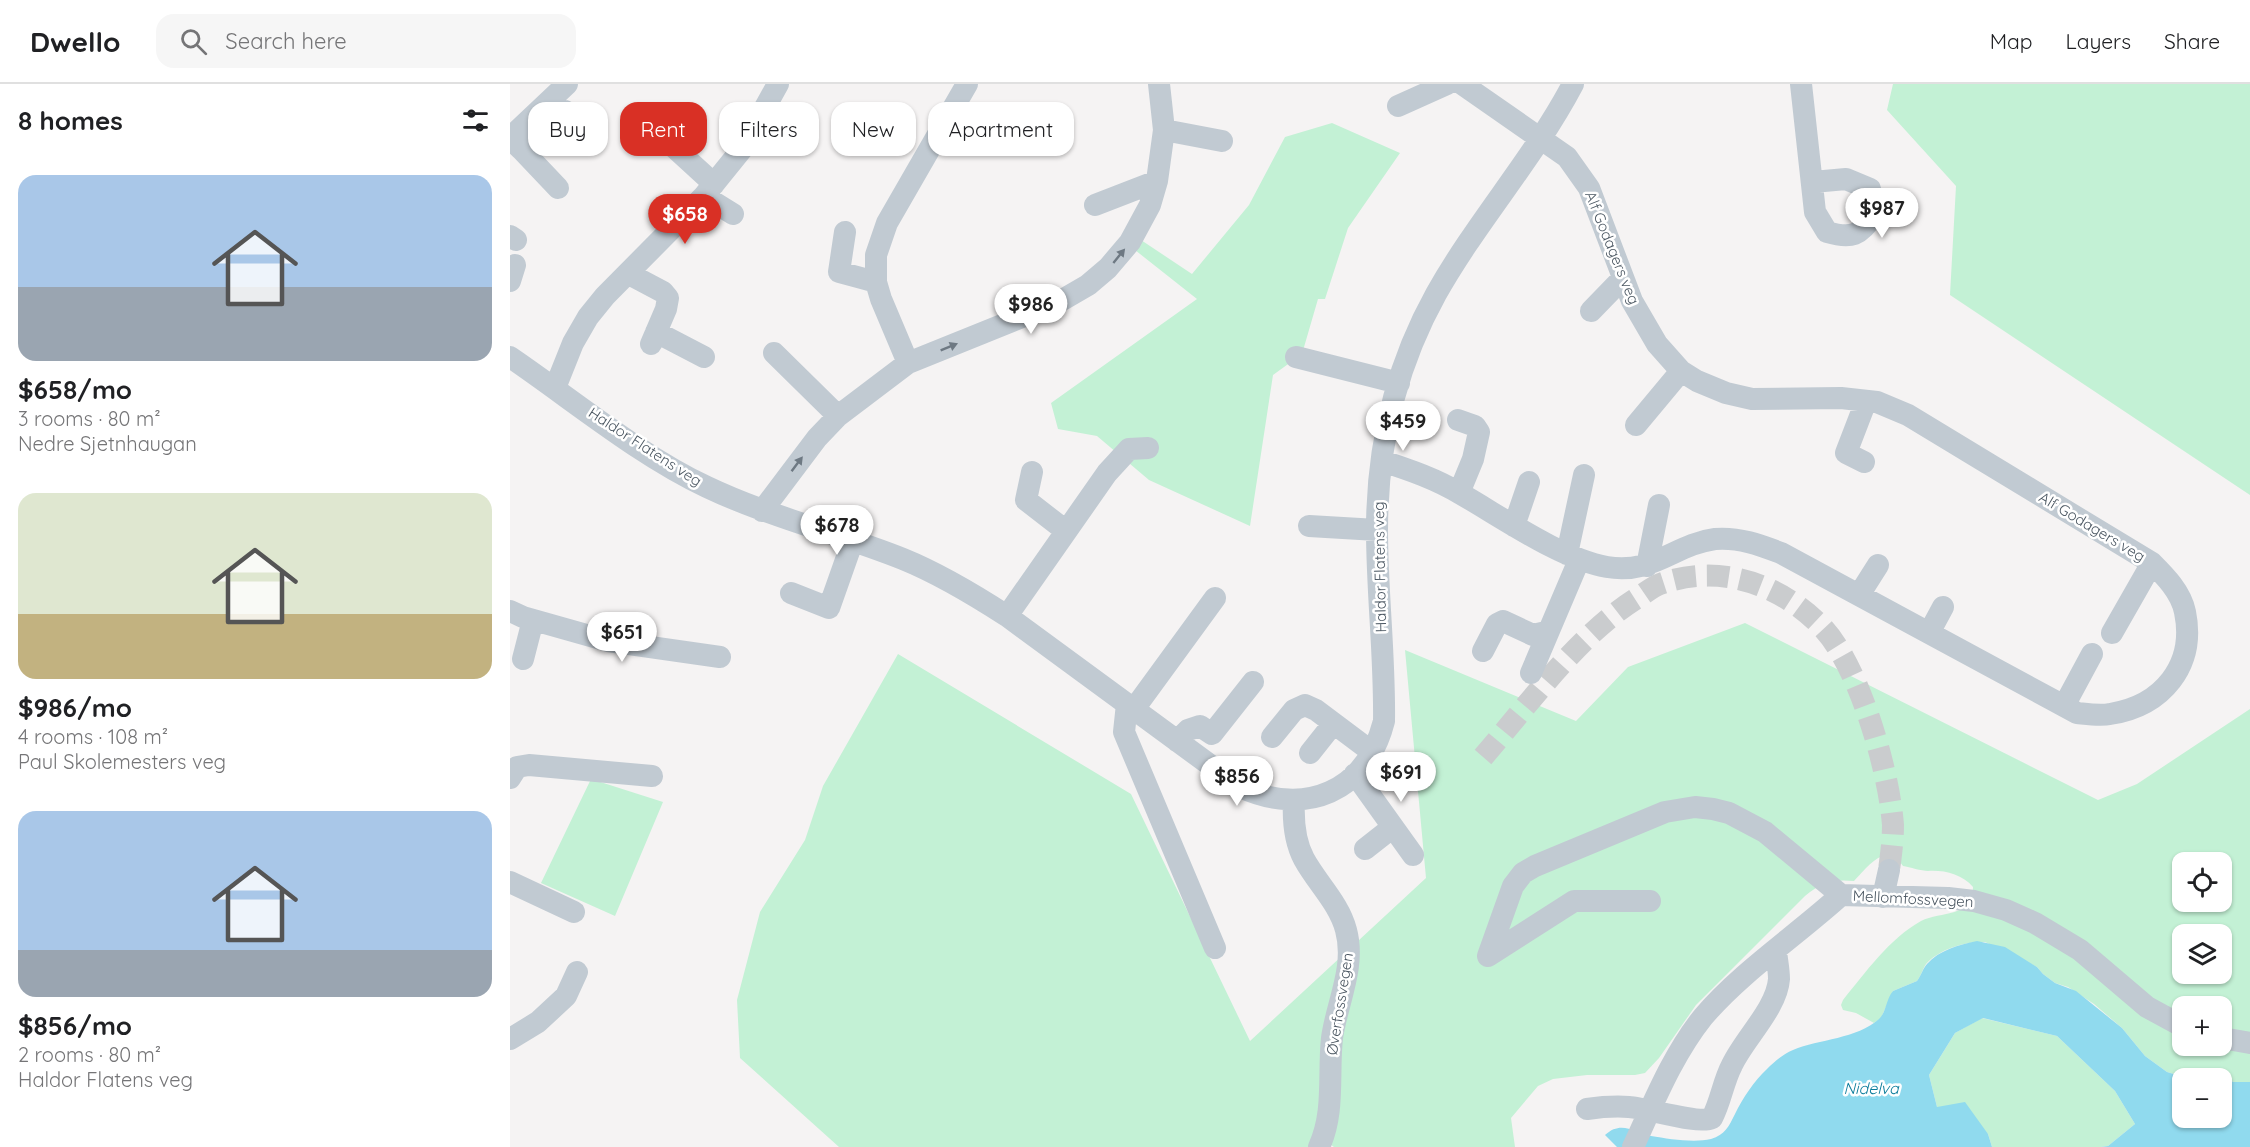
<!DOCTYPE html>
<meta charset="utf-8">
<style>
:root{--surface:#fff;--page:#f6f6f6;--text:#202124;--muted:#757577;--line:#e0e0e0;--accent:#d93025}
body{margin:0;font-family:Quicksand,sans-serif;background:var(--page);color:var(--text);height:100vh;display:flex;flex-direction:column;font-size:22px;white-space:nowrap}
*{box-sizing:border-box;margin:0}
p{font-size:20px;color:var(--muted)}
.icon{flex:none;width:33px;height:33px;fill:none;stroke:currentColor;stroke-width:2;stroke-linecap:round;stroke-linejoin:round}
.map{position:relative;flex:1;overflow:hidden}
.side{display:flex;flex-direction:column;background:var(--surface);width:510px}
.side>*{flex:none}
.banner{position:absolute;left:18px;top:18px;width:570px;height:54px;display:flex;gap:12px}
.controls{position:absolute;left:1662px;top:768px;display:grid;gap:12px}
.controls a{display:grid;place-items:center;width:60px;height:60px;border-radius:12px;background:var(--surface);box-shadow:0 2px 4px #0004;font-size:30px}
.price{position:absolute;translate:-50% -51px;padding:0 14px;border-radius:21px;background:#fff;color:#222;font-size:20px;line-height:39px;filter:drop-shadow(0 2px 3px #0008)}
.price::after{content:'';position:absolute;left:50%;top:36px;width:18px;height:14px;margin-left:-9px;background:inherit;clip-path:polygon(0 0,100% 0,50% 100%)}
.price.selected{background:var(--accent);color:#fff}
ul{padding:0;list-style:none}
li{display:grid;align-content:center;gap:12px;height:318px;padding:0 18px}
li span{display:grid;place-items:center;height:186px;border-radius:18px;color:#555}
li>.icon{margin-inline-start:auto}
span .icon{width:108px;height:108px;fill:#fffc;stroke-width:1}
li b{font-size:26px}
h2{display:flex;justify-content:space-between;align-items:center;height:72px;padding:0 18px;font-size:26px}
.pill{padding:0 21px;border-radius:18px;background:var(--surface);box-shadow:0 2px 4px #0004;font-size:21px;line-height:54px}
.pill.selected{background:var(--accent);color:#fff}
header{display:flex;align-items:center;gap:36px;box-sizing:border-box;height:84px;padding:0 30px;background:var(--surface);border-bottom:2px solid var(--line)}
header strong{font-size:28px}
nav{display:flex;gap:33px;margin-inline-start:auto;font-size:21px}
.search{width:420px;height:54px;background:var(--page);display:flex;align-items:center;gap:15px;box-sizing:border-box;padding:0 21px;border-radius:18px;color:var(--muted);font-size:22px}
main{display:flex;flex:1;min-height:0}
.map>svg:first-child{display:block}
</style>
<header>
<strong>Dwello</strong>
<div class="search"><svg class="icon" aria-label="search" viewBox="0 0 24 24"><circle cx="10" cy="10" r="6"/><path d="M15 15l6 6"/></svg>Search here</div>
<nav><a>Map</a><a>Layers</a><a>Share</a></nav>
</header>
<main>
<section class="side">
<h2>8 homes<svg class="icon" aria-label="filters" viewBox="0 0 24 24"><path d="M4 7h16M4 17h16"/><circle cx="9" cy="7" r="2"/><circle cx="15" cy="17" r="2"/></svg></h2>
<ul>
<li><span style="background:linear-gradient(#a9c7e8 60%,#9aa5b1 0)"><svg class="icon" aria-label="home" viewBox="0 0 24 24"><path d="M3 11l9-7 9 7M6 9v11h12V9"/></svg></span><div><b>$658/mo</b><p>3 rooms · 80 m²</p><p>Nedre Sjetnhaugan</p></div></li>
<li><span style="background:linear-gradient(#dfe7d0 65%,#c2b280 0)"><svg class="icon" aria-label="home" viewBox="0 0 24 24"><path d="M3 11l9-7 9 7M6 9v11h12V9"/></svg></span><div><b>$986/mo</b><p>4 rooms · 108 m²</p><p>Paul Skolemesters veg</p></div></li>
<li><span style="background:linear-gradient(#a9c7e8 75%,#9aa5b1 0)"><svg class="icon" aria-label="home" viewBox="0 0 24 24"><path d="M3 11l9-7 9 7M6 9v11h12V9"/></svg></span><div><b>$856/mo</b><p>2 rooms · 80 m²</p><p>Haldor Flatens veg</p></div></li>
</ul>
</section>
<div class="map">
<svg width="1740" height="1063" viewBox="0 0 1740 1063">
<rect width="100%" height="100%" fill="#f5f3f3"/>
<path fill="#c3f1d5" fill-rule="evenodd" d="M 1383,0 L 1740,0 L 1740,411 L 1440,211 L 1446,102 L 1377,26 Z
M 822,39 L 890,69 L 838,144 L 815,215 L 808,215 L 792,270 L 763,291 L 740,442 L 639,396 L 587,352 L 548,345 L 541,319 L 687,215 L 625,166 L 631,156 L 682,190 L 739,121 L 775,53 Z
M 1235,539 L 1588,716 L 1627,700 L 1740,625 L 1740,998 L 1724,998 L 1698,991 L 1667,991 L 1657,988 L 1635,972 L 1612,944 L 1584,920 L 1558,903 L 1545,899 L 1533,890 L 1527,883 L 1475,858 C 1456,857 1429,865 1416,880 C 1413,884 1411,892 1407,897 L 1383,907 L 1371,934 L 1364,939 L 1346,929 L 1333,926 L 1331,921 L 1333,916 C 1355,889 1380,854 1411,837 C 1431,827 1463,834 1463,803 C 1452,790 1434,786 1418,787 C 1411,787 1400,783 1393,782 C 1375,757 1358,783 1344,797 C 1323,795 1312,798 1295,812 L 1186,921 L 1149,974 L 1135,989 L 1125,991 L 1077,991 L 1043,995 L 1028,1002 L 1001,1034 L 1005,1063 L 824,1063 L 817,1058 L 812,1063 L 329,1063 L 230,974 L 227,916 L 250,828 L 295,756 L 313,702 L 388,570 L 621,710 L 740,957 L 916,794 L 895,566 L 1066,637 L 1118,583 ZM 1672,778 L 1712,778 L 1712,818 L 1672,818 ZM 1672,850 L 1712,850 L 1712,890 L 1672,890 ZM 1672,922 L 1712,922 L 1712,962 L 1672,962 Z
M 81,695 L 153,718 L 105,832 L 31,799 Z
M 1472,934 L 1547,952 L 1605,1007 L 1625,1040 L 1598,1062 L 1591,1063 L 1482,1063 L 1478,1050 L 1427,1023 L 1419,991 L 1445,949 Z"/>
<path fill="#90daee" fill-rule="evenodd" d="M 1467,857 L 1495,863 L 1527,883 L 1533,890 L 1545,899 L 1566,907 L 1612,944 L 1635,972 L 1657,988 L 1667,991 L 1698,991 L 1724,998 L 1740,998 L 1740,1063 L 1591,1063 L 1598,1062 L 1625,1040 L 1605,1007 L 1547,952 L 1473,934 L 1445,949 L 1419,991 L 1427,1023 L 1455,1018 L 1478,1050 L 1482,1063 L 1107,1063 L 1095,1051 C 1111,1036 1124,1048 1141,1052 C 1159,1055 1184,1059 1201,1055 C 1215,1051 1219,1042 1225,1030 C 1232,1015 1245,996 1257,985 C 1264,978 1273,970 1283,966 C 1309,955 1347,955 1369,935 C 1376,929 1376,915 1383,907 L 1407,897 C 1411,892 1413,884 1417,880 C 1429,866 1449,861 1467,857 ZM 1672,994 L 1712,994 L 1712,1034 L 1672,1034 Z"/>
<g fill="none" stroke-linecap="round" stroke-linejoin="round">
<path stroke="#caccce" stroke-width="22" stroke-dasharray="22 11" stroke-linecap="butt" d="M 973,673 C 1019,620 1068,551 1127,514 C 1134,510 1142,503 1150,500 C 1209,479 1269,499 1312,543 C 1349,581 1379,687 1383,741 C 1383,756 1381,771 1379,786"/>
<path stroke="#c1cad2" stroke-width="22" d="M 1291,0 L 1305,128 L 1317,148 C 1341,155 1351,152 1364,130 L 1360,105 L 1336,95 L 1303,98
M 888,22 L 937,0
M 442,26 L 498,56
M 133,35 L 204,100
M 248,37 L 276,50
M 654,46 L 712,57
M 0,54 L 57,0
M 0,55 L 11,65 L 18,61 L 55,27
M 11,65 L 48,104
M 194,112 L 223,130
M 585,121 L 647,97
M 335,148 L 329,188 L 366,198
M 0,152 L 6,156
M 119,190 L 153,208 L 158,214 L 156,225 L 141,260
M 0,197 L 5,181
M 1081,227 L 1113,194
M 146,248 L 194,273
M 264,269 L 328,332
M 0,273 C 63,316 129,371 197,403 C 260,433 328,449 393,475 C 430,490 463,510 497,532 L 730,703 C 796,733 856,708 874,637 C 875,573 867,509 867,446 C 867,363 886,282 926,210 C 967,137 1024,74 1063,0
M 786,273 L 889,299
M 398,279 L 371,215 L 366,198 L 366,171 L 377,139 L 457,0
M 45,304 L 63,259 L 78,233 L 95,212 L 194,112 L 232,65 L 268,0
M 948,336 L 965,342 L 969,348 L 963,375 L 949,409
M 1126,341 L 1171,287
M 872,377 C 900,386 926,395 951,410 C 993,434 1051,475 1097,483 C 1143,491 1165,460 1205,455 C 1229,453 1250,461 1271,469 L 1567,629 C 1577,630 1590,632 1600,630 C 1652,622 1686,582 1675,528 C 1671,508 1655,492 1642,479 L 1398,331 L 1367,318 L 1331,314 L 1242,315 L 1216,309 L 1187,297 L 1171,287 L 1147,260 L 1122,217 L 1079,104 L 1057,73 L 952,0
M 1354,378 L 1336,369 L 1356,317
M 522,388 L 516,416 L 556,447
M 252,427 L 307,354 L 328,332 L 398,279 L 547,219 L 578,201 L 598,184 L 620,158 L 640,121 L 647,97 L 654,46 L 649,0
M 799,442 L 867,446
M 1004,442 L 1019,398
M 1057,470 L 1074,391
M 1137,482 L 1149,421
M 281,509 L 319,524 L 343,456
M 1349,511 L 1368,481
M 0,527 L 13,533 L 98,557 L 210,573
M 497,532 L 597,389 L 619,365 L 638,364
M 1419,549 L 1433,523
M 1602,549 L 1642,479
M 973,567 L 987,540 L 993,537 L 1023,551 L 1036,548
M 13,575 L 23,536
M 1021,589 L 1069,476
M 617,620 L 614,648 L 705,864
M 1554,622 L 1582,570
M 624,625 L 705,514
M 762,653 L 784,626 L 795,621 L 806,626 L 862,668
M 667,657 L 678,646 L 690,642 L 702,650 L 743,598
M 800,669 L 823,640
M 845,690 L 903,771
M 0,694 L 7,683 L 19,681 L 142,692
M 784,717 C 783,736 785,758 794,775 C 807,799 829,819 836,846 C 846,883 827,918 822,954 C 818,991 825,1028 809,1063
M 855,765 L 883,743
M 0,798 L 64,828
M 1373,813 L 1379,786
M 978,872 L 1003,802 L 1013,789 L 1025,782 L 1155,728 L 1185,723 L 1203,725 L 1219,729 L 1255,748 L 1331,811 L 1438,814 L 1464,817 L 1496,826 L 1525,839 L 1570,866 L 1637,923 L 1672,942
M 978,872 L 1064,817 L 1140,817
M 1712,954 L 1740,959
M 0,955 L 28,938 L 56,912 L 67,888
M 1077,1025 C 1091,1023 1105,1022 1119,1023 C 1138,1024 1189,1041 1202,1034 C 1211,1017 1213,998 1222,981 C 1234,955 1267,924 1269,895 C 1269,886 1267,877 1266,867
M 1123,1063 C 1144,1018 1162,972 1193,933 C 1231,888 1287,851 1331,811"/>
</g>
<defs><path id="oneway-solid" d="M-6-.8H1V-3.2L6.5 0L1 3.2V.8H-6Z" transform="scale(1.5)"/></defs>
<g fill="#6e7983">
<use href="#oneway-solid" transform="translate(609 172) rotate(-51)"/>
<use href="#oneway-solid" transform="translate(439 263) rotate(-22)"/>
<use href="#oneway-solid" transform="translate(287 380) rotate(-53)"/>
</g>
<g text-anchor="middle" stroke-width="5" stroke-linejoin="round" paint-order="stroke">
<g font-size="15" fill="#4a5661" stroke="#fff">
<text transform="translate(1102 164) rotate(68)" y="5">Alf Godagers veg</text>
<text transform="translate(135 363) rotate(33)" y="5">Haldor Flatens veg</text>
<text transform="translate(1582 443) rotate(31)" y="5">Alf Godagers veg</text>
<text transform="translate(870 483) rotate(-91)" y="5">Haldor Flatens veg</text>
<text transform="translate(1403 815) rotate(3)" y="5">Mellomfossvegen</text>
<text transform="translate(830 920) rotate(-81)" y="5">Øverfossvegen</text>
</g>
<g font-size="16" font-style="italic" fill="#0c7c9b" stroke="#fff">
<text x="1361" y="1010">Nidelva</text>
</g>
</g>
</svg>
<div class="controls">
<a><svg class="icon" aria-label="locate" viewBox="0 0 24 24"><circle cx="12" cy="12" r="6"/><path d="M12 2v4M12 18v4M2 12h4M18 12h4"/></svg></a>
<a><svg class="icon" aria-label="layers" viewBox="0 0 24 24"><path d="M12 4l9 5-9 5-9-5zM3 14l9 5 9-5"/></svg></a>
<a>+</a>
<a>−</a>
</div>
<b class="price" style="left:1372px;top:155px">$987</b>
<b class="price selected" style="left:175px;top:161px">$658</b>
<b class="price" style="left:521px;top:251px">$986</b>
<b class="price" style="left:893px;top:368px">$459</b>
<b class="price" style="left:327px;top:472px">$678</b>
<b class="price" style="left:112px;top:579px">$651</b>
<b class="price" style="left:891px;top:719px">$691</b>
<b class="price" style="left:727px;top:723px">$856</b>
<div class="banner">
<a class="pill">Buy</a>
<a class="pill selected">Rent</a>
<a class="pill">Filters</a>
<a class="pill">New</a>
<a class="pill">Apartment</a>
</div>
</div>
</main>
